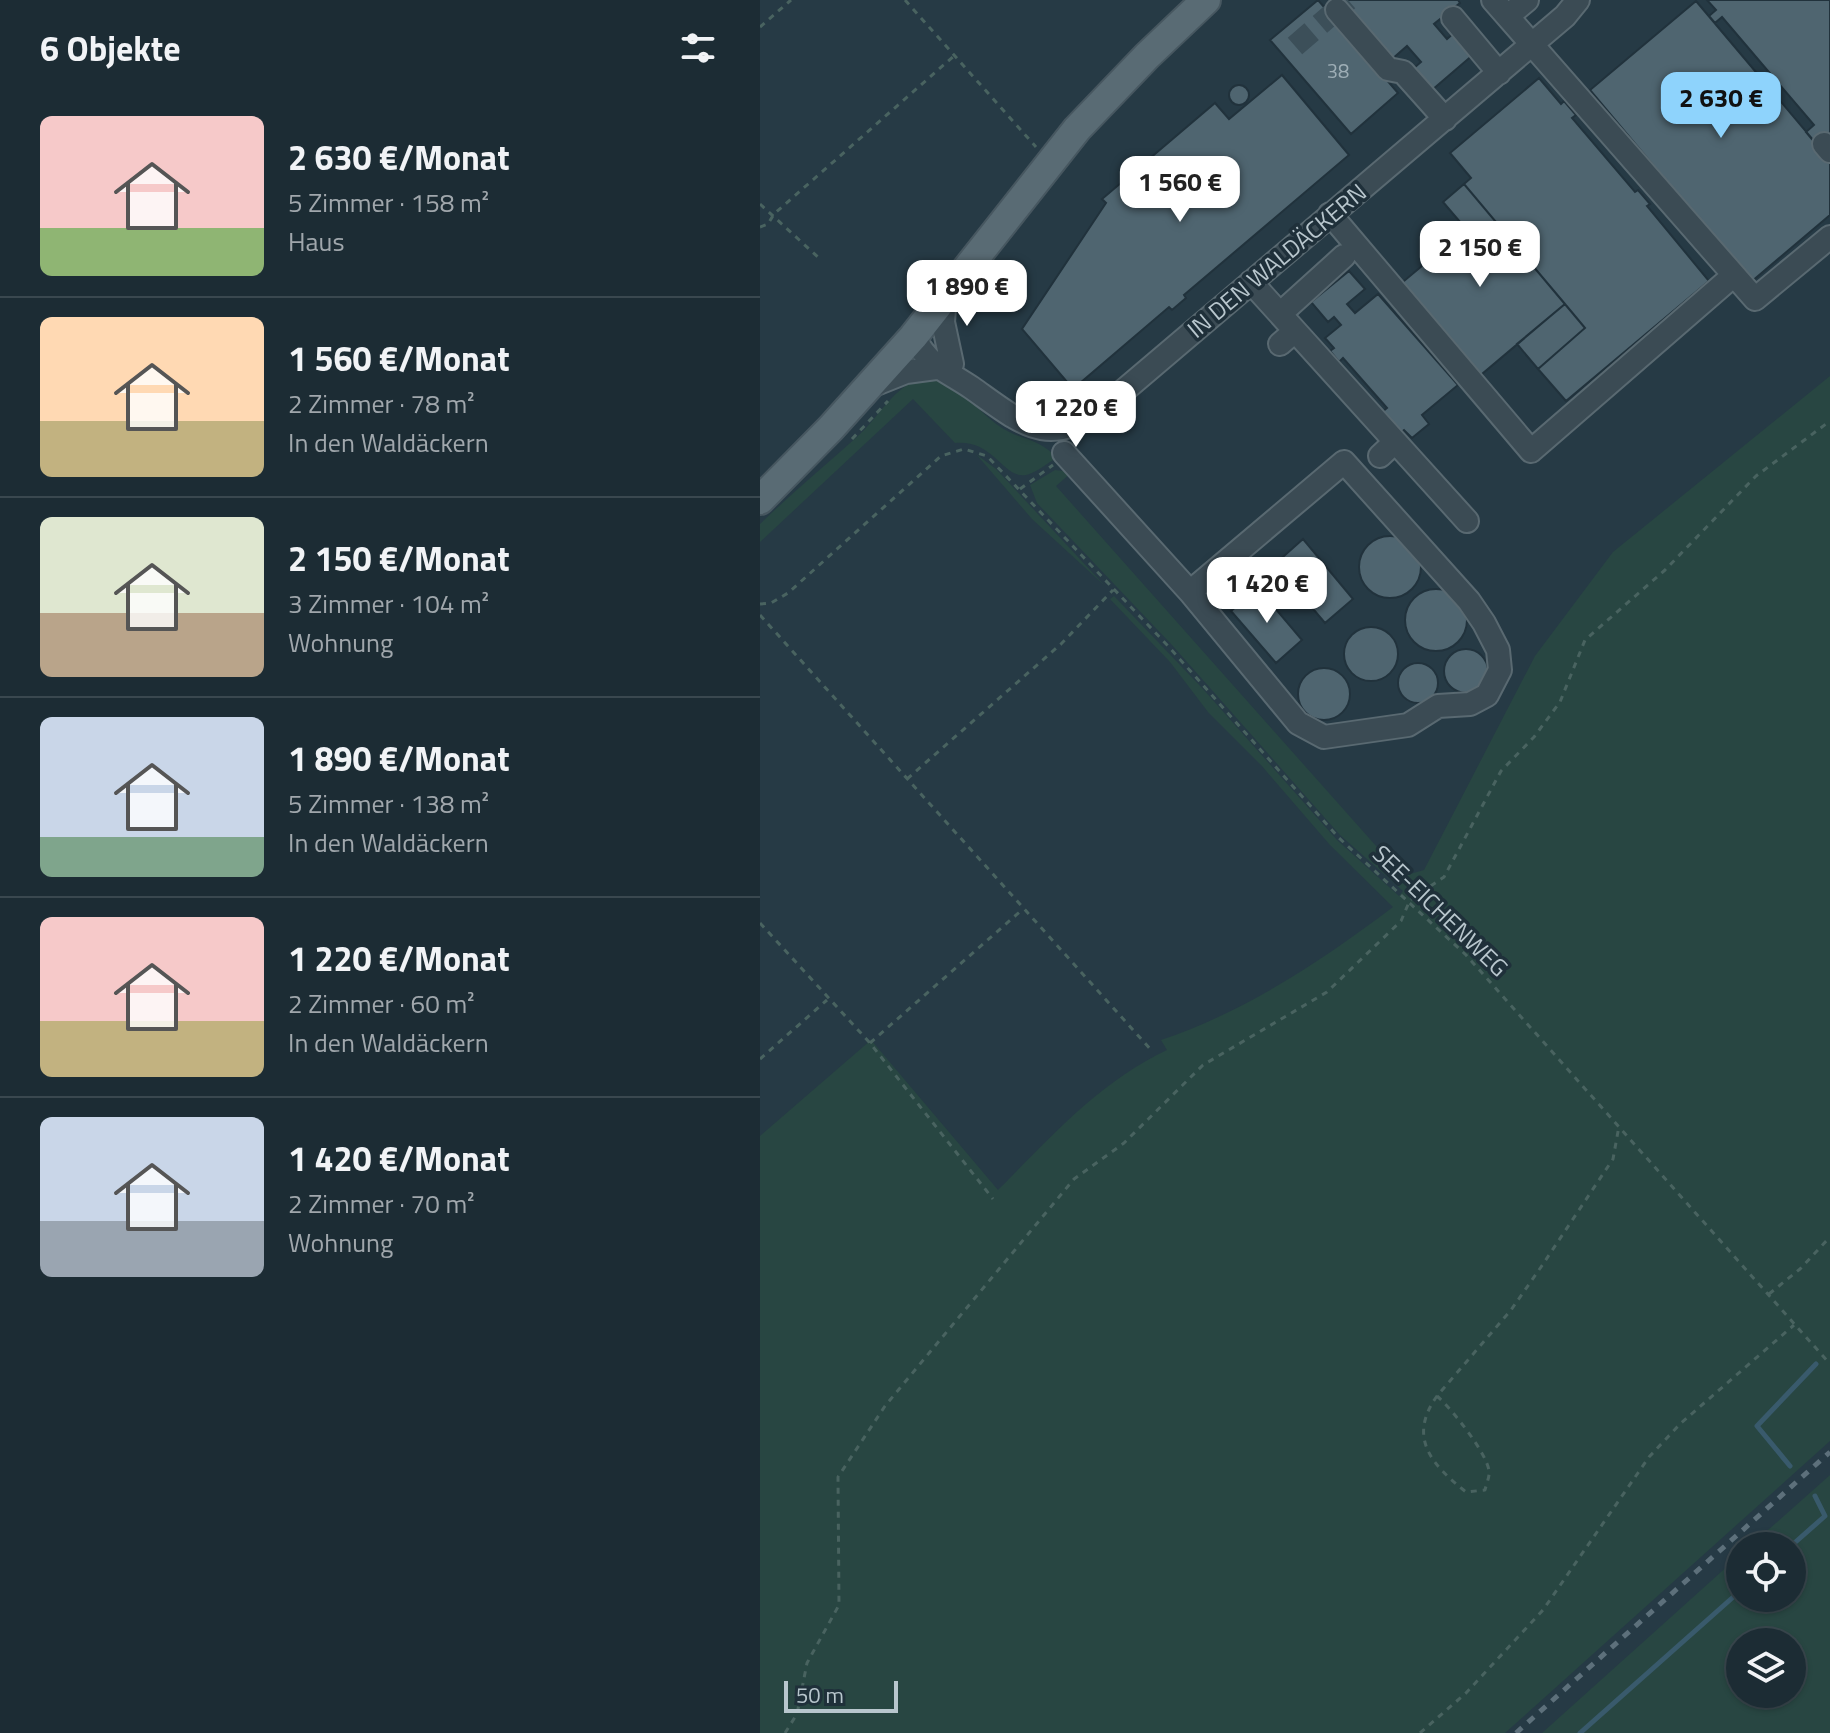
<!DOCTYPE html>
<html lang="de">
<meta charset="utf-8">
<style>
:root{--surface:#1c2c34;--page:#25343c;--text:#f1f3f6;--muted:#a0a7ac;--line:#3a484f;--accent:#8ed3fc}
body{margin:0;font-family:"Titillium Web",sans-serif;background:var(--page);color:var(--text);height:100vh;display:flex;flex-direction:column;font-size:30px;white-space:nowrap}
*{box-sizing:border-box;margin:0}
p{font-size:26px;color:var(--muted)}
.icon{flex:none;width:44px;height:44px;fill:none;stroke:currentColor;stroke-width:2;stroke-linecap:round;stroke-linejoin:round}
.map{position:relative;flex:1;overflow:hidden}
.sheet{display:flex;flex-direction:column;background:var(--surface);width:760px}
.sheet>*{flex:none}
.tools{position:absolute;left:966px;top:1532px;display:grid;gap:16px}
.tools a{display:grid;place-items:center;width:80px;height:80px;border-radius:50%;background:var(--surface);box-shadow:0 2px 6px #0004,0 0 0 2px var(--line);font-size:40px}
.scale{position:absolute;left:24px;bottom:20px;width:114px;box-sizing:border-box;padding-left:8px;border:4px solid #b8c6cd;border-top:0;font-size:22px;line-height:28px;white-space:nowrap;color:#b8c6cd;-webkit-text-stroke:6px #1f303a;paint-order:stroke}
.price{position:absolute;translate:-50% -68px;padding:0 18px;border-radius:16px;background:#fff;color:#222;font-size:26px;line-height:52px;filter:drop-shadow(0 2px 4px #0008)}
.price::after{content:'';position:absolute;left:50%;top:48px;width:24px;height:18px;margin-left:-12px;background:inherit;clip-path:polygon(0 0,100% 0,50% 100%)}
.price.selected{background:var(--accent);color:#111}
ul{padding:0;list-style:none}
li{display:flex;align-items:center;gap:24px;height:200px;padding:0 40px}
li+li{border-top:2px solid var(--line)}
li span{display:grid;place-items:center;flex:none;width:224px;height:160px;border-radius:12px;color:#555}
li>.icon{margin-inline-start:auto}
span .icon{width:96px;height:96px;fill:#fffc;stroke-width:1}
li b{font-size:34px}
h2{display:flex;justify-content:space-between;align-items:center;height:96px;padding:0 40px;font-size:34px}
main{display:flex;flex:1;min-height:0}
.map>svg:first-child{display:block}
</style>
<main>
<section class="sheet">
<h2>6 Objekte<svg class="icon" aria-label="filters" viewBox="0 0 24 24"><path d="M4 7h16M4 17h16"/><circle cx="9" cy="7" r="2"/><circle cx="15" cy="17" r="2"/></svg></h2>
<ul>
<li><span style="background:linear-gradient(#f6c9c9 70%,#8fb573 0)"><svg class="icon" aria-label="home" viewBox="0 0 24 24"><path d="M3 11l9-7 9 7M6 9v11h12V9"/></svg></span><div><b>2 630 €/Monat</b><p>5 Zimmer · 158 m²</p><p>Haus</p></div></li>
<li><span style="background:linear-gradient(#ffd9b3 65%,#c2b280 0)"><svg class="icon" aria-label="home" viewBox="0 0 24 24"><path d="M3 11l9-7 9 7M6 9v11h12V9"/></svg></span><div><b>1 560 €/Monat</b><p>2 Zimmer · 78 m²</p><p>In den Waldäckern</p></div></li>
<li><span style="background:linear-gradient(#dfe7d0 60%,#b9a48a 0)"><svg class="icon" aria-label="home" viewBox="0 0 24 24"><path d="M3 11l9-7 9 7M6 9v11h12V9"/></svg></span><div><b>2 150 €/Monat</b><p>3 Zimmer · 104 m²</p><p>Wohnung</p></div></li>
<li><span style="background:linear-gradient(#c9d6e8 75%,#7fa58c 0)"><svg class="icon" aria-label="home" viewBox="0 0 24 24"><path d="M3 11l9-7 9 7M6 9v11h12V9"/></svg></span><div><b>1 890 €/Monat</b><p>5 Zimmer · 138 m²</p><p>In den Waldäckern</p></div></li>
<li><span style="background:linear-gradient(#f6c9c9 65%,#c2b280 0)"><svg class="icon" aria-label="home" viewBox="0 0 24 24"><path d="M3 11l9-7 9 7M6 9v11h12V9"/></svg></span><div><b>1 220 €/Monat</b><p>2 Zimmer · 60 m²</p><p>In den Waldäckern</p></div></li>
<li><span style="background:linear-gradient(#c9d6e8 65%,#9aa5b1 0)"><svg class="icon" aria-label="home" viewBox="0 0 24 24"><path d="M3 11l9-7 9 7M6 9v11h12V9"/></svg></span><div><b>1 420 €/Monat</b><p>2 Zimmer · 70 m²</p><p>Wohnung</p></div></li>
</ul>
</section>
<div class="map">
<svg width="1070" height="1733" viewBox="0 0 1070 1733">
<rect width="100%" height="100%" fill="#263a45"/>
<path fill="#284642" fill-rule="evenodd" d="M 1070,376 L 1070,1441 L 745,1733 L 0,1733 L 0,1136 L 111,1040 L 238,1190 C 290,1138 339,1082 407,1050 L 401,1040 C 485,1012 563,960 633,907 L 570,845 L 501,765 L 448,712 L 410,662 L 350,599 L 354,596 L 443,689 L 577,840 L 639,896 L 643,891 L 580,835 L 412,645 L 277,503 L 270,485 L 295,470 L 312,472 L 296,486 L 633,865 L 650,874 L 664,870 L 775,656 L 853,552 Z
M 162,378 C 202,381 212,408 242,428 C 259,439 278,439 293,454 L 293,460 C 285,465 275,473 266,475 C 243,479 234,439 195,443 L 153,399 L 0,542 L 0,524 C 32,493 66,465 98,436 C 119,417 134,386 162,378 Z
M 216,454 L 236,469 L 345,586 L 272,519 Z
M 1070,1475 L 1070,1733 L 782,1733 L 980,1555 L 980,1598 L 1032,1598 L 1032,1546 L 990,1546 ZM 980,1642 L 1032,1642 L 1032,1694 L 980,1694 Z"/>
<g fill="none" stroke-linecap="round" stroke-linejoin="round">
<path stroke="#395a6c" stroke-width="5" d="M 1030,1466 L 997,1426 L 1056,1364
M 1031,1546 L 1065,1516 L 1055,1496
M 820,1733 L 980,1591"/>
</g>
<path fill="#4f6570" stroke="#21323c" stroke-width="2" d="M 558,0 L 638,93 L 591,134 L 510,40 Z
M 580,0 L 698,0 L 700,3 L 674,24 L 687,39 L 695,32 L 714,54 L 672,90 L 654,68 L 661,62 L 647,46 L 631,60 Z
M 947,0 L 1070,0 L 1070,140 L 1056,144 L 1046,132 L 1054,125 L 962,17 L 955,23 L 949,16 L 956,10 Z
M 936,1 L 1070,160 L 1070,215 L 991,282 L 830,90 Z
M 522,75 L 589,155 L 424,295 L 426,298 L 412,310 L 409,307 L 313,389 L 262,329 L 346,203 L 342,199 L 455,103 L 469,119 Z
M 779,78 L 801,104 L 804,101 L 816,115 L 812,118 L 875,192 L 878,190 L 890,204 L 887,206 L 949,281 L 806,401 L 778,369 L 825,328 L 704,184 L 711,178 L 690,153 Z
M469 95a10 10 0 1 1 20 0a10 10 0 1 1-20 0Z
M 704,184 L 805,304 L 716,379 L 638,286 L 706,229 L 683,202 Z
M 589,271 L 605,289 L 587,304 L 595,313 L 618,294 L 698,385 L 662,415 L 669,424 L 652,438 L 644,430 L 639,434 L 621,413 L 627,408 L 583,358 L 579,362 L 570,351 L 574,348 L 565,338 L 581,325 L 574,317 L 568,322 L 551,302 Z
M 805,304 L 825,328 L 778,369 L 757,344 Z
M599 567a31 31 0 1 1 62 0a31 31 0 1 1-62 0Z
M 543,539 L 593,599 L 565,623 L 515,564 Z
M 498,588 L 542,640 L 516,663 L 471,611 Z
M645 620a31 31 0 1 1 62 0a31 31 0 1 1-62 0Z
M584 654a27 27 0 1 1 54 0a27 27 0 1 1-54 0Z
M684 671a22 22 0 1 1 44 0a22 22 0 1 1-44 0Z
M638 683a20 20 0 1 1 40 0a20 20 0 1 1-40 0Z
M538 694a26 26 0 1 1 52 0a26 26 0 1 1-52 0Z"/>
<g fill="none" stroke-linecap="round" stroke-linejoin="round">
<path stroke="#3c4f59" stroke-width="22" stroke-dasharray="22 11" stroke-linecap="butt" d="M 535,46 L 588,0"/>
<g stroke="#596971" stroke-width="26">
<path id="minor" d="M 733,0 L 995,299 L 1070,237
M 577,10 L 628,69 L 643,72 L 685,119
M 748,16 L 767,0
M 693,18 L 739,73
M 1064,144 L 1070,151
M 570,214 L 771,451 L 974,275
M 491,282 L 707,521
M 185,296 L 183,322 L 192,364
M 520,314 L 584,256
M 153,337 C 173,369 182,368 212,388 C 264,425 289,450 348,404 L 805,16 L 818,0
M 520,344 L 535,331
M 111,386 L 146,372 L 176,368
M 304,453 L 430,592 L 584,462 L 709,601 L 724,623 L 738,650 L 740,670 L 727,695 L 710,704 L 678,706 L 648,725 L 564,737 L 538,723 L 430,592
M 620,456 L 635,442"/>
</g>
<g stroke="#475760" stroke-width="32">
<path id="major" d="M 0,500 L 71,428 L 153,337 L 317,129 L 387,56 L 446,0"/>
</g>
<path stroke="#496360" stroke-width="3" stroke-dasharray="6 6" stroke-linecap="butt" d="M 145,0 L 276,147
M 0,27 L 31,0
M 0,204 L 60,259
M 0,227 L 8,224 L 14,214 L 195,55
M 92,439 L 128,401
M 260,489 L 293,465
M 0,604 L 11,603 L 28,593 L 181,456 L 204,449 L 227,456 L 409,647 L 579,838 L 706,955 L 1070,1364
M 0,615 L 392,1051
M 147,779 L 301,644 L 353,590
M 0,923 L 110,1043 L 233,1199
M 110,1043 L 263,909
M 0,1059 L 67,1000
M 1009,1294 L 1040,1269 L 1070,1237
M 677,1396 C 691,1408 727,1453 729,1471 C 730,1476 726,1485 725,1490 L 706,1492 C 672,1465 647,1438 677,1396 L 751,1310 L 781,1267 L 853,1159 L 859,1126
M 25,1733 L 37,1714 L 47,1663 L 79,1605 L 78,1477 L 125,1406 L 314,1179 L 364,1143 L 443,1065 L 567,992 L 641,921 L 650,900 L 684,877 L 741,771 L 774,737 L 800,702 L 825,640 L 905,570 L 996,476 L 1070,421
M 660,1733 L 706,1693 L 783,1610 L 889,1457 L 920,1424 L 1034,1325"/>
<use href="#minor" stroke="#3b4b54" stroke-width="22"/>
<use href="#major" stroke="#596b74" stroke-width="28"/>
<path stroke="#5d707b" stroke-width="5" stroke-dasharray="8 8" stroke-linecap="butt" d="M 756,1733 L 1070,1452"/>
</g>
<g text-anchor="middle" stroke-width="7" stroke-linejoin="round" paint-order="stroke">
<g font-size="20" fill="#9eaeb6">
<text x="578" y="78">38</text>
</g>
<g font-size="24" fill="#b8c6cd" stroke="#1f303a">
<text transform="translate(517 261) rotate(-40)" y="8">IN DEN WALDÄCKERN</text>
<text transform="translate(680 911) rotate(44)" y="8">SEE-EICHENWEG</text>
</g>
</g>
</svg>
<div class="tools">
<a><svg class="icon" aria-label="locate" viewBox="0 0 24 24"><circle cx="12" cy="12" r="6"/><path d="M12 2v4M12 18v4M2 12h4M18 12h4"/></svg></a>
<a><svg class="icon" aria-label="layers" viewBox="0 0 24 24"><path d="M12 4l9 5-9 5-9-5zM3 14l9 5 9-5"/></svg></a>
</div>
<div class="scale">50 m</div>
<b class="price selected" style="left:961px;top:140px">2 630 €</b>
<b class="price" style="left:420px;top:224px">1 560 €</b>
<b class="price" style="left:720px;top:289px">2 150 €</b>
<b class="price" style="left:207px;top:328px">1 890 €</b>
<b class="price" style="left:316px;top:449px">1 220 €</b>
<b class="price" style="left:507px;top:625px">1 420 €</b>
</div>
</main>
